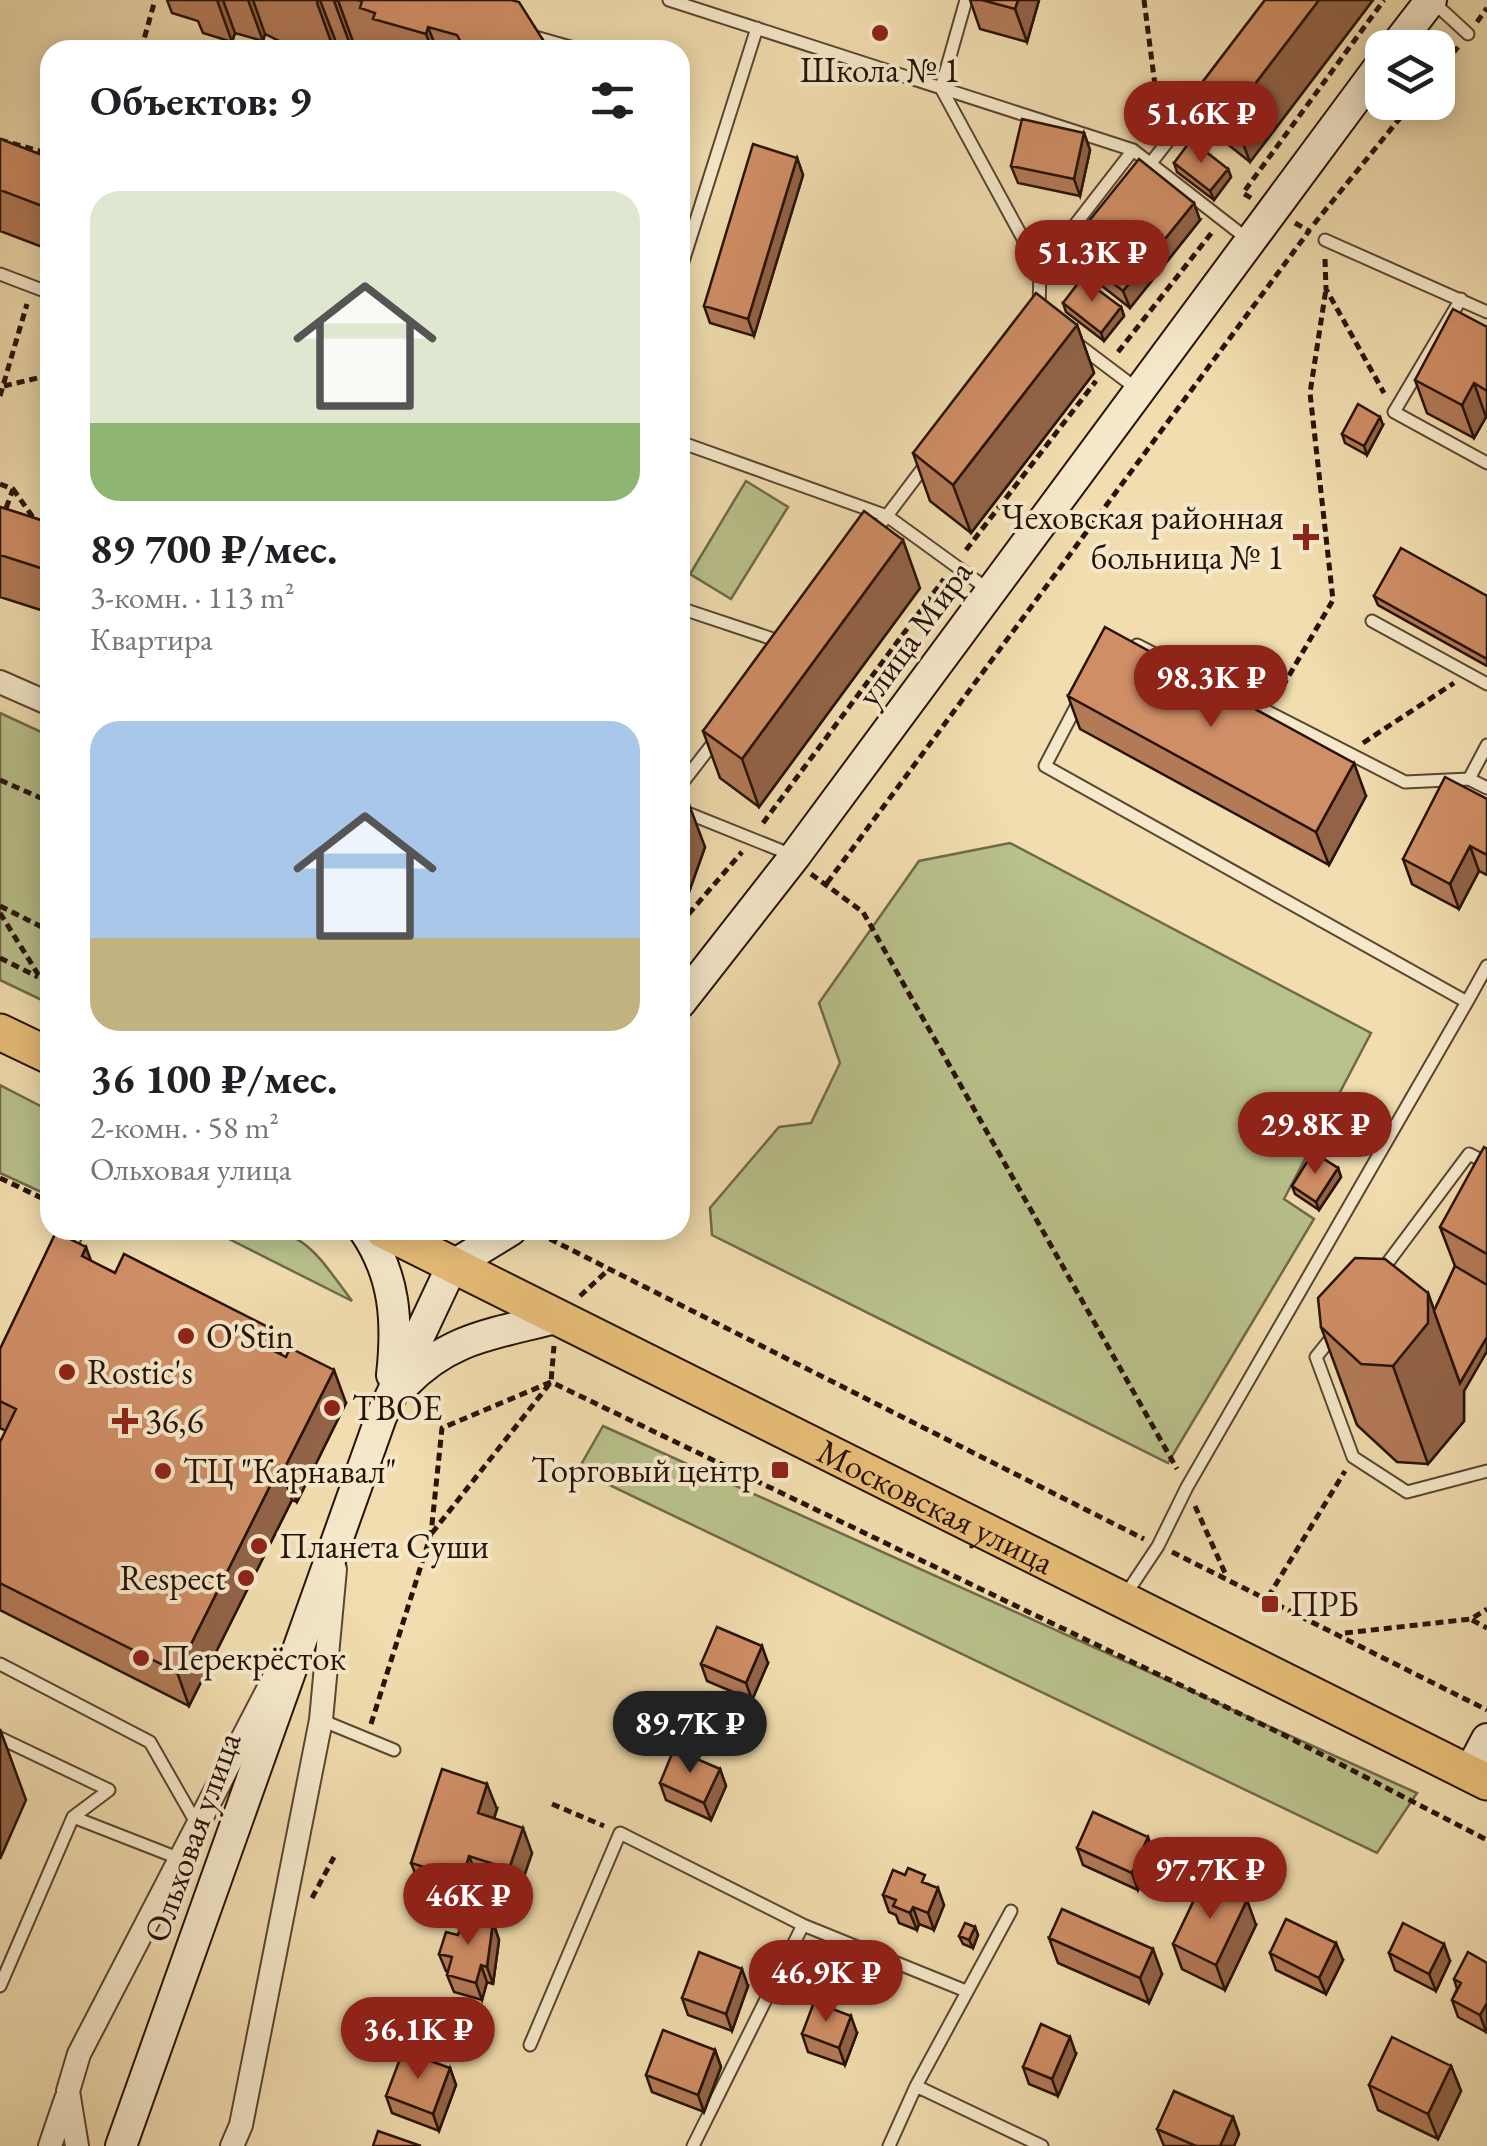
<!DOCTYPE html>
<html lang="ru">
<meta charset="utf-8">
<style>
:root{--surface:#fff;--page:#f2f2f2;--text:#202124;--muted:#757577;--accent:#8f2418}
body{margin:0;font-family:"EB Garamond",serif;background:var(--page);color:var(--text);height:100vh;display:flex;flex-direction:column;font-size:38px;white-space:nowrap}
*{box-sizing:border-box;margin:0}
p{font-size:32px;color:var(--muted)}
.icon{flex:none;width:55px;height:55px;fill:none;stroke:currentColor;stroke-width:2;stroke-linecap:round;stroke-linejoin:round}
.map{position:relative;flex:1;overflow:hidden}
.drawer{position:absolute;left:40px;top:40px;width:650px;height:1200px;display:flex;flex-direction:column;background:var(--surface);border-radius:30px;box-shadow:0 5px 25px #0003}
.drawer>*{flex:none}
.tools{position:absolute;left:1365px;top:30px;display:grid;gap:20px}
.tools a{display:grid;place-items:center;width:90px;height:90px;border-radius:20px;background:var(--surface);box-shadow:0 5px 25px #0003;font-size:50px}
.price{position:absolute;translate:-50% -85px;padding:0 22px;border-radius:35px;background:var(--accent);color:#fff;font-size:32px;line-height:65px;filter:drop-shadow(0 2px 5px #0008)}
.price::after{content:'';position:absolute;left:50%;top:60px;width:30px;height:22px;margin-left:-15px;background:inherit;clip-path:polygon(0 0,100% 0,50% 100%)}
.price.active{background:#222;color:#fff}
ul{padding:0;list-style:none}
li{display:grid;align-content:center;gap:20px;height:530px;padding:0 50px}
li span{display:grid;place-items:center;height:310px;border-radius:30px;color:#555}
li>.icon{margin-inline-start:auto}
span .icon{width:180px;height:180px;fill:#fffc;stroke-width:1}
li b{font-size:42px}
h2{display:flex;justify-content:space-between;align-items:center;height:120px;padding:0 50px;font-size:42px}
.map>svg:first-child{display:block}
</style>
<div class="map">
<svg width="1487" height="2146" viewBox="0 0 1487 2146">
<rect width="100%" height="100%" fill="#f1ddaf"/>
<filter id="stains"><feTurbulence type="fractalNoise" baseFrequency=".002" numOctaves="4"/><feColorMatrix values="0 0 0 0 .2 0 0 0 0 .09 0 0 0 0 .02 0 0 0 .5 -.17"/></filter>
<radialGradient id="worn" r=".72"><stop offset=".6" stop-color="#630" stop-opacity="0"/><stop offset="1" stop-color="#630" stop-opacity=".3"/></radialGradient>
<path fill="#b9c18c" stroke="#706a4a" stroke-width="2.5" d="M 746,481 L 788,507 L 731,599 L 690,574 Z
M 0,713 L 50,736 L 50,1004 L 0,980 Z
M 1010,843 L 1371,1033 L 1284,1199 L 1314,1219 L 1168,1463 L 712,1235 L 710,1208 L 779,1127 L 811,1123 L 840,1063 L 819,1003 L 919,861 Z
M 0,1085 L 50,1111 L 50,1196 L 0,1173 Z
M 211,1230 C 300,1230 299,1228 352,1301 Z
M 603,1426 L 1417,1793 L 1377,1853 L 578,1470 Z"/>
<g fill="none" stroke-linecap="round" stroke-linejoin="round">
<g stroke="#5a4531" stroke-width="15">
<path id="lane" d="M 669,0 L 1133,150 L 1250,241
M 966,0 L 941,88 L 1040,270
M 1431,0 L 1468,34
M 528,35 L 581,50
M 173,48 L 179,50
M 1150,164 L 1209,89
M 1325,240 L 1487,312
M 680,271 L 757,28
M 0,274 L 50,293
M 1461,299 L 1394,412 L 1487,463
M 1039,309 L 1040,270 L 1133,150
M 1076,343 L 1137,389
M 680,442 L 887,516 L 989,590
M 874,533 L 926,464
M 680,608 L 785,643
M 1372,621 L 1487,684
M 1137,645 L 1405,782 L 1469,779 L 1487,788
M 1080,699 L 1045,766 L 1467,1002 L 1187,1487 L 1158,1546 L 1124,1597
M 1469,779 L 1487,745
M 680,786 L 717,738
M 680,810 L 792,855
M 1467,1002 L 1487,966
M 67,1253 L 79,1230
M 1380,1273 L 1469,1154 L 1487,1163
M 1336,1332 L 1316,1357 L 1353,1457 L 1407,1492 L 1487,1471
M 0,1664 L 150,1742 L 198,1826
M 321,1720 L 394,1750
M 0,1738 L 109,1790 L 73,1817
M 0,1986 L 73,1817 L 183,1860
M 530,2045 L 620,1833 L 803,1925 L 966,1991
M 916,2086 L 1042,2146
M 693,2146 L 803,1925
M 889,2146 L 916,2086 L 1011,1911"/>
</g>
<g stroke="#5a4531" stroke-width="26">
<path id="street" d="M 0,682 L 50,704
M 50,2146 L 66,2099
M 77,2146 L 68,2091 L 79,2054 L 278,1670
M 232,2146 L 241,2125 L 321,1720 L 335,1569"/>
</g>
<g stroke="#271207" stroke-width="34">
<path id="secondary" d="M 1394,48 L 1431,0
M 680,1003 L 795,856 L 1382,63
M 364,1230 C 395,1275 398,1321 392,1375
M 405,1384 C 450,1337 494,1334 555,1318
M 1469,1773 L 1487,1739
M 121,2146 L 381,1417 L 452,1266 L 511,1230"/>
</g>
<g stroke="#271207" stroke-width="39">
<g id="primary">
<path d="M 0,1032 L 50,1056"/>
<path id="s1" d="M 383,1230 L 1487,1782"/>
</g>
</g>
<path stroke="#271207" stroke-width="5" stroke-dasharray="8 5" stroke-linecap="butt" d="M 1144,0 L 1160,124
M 1477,22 L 1487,8
M 141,50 L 155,0
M 1438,72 L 1458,47
M 0,140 L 50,154
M 1251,198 L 1243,193 L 1384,0
M 1314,224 L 1413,102
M 1325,259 L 1326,289 L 1384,393
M 1118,352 L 1213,231
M 4,386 L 50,375
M 0,396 L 27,304
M 0,484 L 13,489 L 0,525
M 13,489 L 37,523
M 966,550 L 1096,381
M 1276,698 L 1333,600 L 1310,393 L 1326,289
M 1363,743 L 1454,683
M 0,780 L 50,802
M 763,823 L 944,579
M 811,874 L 863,912 L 1177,1469
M 827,883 L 1309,231 L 1295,223
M 0,906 L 50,931
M 0,913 L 41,979 L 50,984
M 680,924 L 742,852
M 0,958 L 38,977
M 0,1178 L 50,1202
M 538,1233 L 1144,1539
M 580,1296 L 607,1271
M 1195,1506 L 1225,1573
M 432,1533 L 551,1382 L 554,1346
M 1172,1552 L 1487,1710
M 1268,1597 L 1345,1471
M 1472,1620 L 1487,1628
M 1345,1633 L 1471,1619 L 1487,1609
M 371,1724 L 431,1534 L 442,1428 L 551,1382 L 1282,1734 L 1487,1840
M 552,1804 L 604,1826
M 312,1898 L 334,1857"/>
<use href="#lane" stroke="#f6e9cb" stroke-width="11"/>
<use href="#street" stroke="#f6e9cb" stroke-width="22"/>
<use href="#secondary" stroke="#f6e9cb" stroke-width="30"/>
<use href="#primary" stroke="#e8be78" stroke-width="35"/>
</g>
<path fill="#b37a58" stroke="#271207" stroke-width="2.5" d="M 167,0 L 511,0 L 543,40 L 546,50 L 287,50 L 285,44 L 265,34 L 263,41 L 235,33 L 232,42 L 203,33 L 198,21 L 172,13 Z
M 970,0 L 1039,0 L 1027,42 L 980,29 Z
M 1265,0 L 1373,0 L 1250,162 L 1216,135 L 1198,88 Z
M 1084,133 L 1090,150 L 1080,196 L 1018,183 L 1011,166 Z
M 0,139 L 50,158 L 50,250 L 0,231 Z
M 797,158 L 803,175 L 754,336 L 710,323 L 704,306 Z
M 1174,163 L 1228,169 L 1231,177 L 1214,200 L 1177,172 Z
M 1200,220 L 1130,308 L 1074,264 L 1068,247 Z
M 1063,303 L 1121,307 L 1124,316 L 1104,341 L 1066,312 Z
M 1077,325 L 1094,373 L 971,533 L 930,501 L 913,453 Z
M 1487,327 L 1487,417 L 1486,417 L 1474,438 L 1427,413 L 1415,380 Z
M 1383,425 L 1367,455 L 1345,443 L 1342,434 Z
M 0,507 L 50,523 L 50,613 L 0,597 Z
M 920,588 L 759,807 L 720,778 L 703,731 Z
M 1374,596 L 1487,596 L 1487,666 L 1378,605 Z
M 1068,696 L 1366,796 L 1329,865 L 1080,729 Z
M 680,796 L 705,847 L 689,892 L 680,889 Z
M 1487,799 L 1487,875 L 1479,871 L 1459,909 L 1412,884 L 1403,859 Z
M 1487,1149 L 1487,1351 L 1464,1391 L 1464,1421 L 1428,1464 L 1397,1462 L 1357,1425 L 1321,1327 L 1428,1293 L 1434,1311 L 1455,1266 L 1440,1227 Z
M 1338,1168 L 1341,1177 L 1319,1210 L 1295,1194 L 1292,1186 Z
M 91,1261 L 282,1355 L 346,1403 L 297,1502 L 292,1500 L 189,1706 L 0,1610 L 0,1442 L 6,1431 L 0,1428 L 0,1349 Z
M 768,1663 L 752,1700 L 707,1681 L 701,1664 Z
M 720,1769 L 726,1786 L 711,1820 L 666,1800 L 660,1783 Z
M 497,1809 L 494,1819 L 532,1853 L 518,1894 L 479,1882 L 471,1905 L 421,1888 L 411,1863 Z
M 1077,1848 L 1154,1854 L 1138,1890 L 1083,1865 Z
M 928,1884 L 944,1905 L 934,1930 L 919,1924 L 917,1930 L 899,1923 L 896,1915 L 889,1912 L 883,1895 Z
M 493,1922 L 499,1940 L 493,1984 L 487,1982 L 482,2000 L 454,1992 L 447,1975 L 448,1972 L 446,1971 L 439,1954 L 458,1935 Z
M 1256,1925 L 1225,1990 L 1182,1969 L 1173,1944 Z
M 975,1927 L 978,1935 L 973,1948 L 963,1944 L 959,1936 Z
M 1049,1938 L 1162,1974 L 1149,2003 L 1058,1963 Z
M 1270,1953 L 1343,1960 L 1326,1994 L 1276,1970 Z
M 1389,1953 L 1450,1961 L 1436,1991 L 1395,1970 Z
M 1487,1963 L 1487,2031 L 1486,2032 L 1458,2017 L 1452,2000 L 1457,1989 L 1454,1979 Z
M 748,1986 L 732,2031 L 688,2015 L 682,1998 Z
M 857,2033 L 845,2065 L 808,2052 L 802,2034 Z
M 715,2050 L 721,2067 L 704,2112 L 652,2092 L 646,2075 Z
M 1076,2054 L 1058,2096 L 1029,2084 L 1023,2067 Z
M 1451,2066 L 1461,2091 L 1438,2139 L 1378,2110 L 1369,2085 Z
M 450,2068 L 456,2085 L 439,2131 L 392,2113 L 386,2096 Z
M 1233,2117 L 1239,2134 L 1234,2146 L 1164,2146 L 1157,2129 Z"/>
<path fill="#926347" stroke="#271207" stroke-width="2.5" d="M 217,0 L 223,0 L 235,33 L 232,42 Z
M 248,0 L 253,0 L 265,34 L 263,41 Z
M 318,0 L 320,0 L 339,50 L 334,50 L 317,3 Z
M 338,0 L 356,50 L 352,50 L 334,1 Z
M 1018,0 L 1039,0 L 1027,42 L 1015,9 Z
M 1319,0 L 1373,0 L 1250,162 L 1232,114 Z
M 428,27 L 437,50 L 432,50 L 426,34 Z
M 1084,133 L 1090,150 L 1080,196 L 1074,179 Z
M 797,158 L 803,175 L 754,336 L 748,319 Z
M 1228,169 L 1231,177 L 1214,200 L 1210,191 Z
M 1194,203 L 1200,220 L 1130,308 L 1123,291 Z
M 1121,307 L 1124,316 L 1104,341 L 1101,333 Z
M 1077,325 L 1094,373 L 971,533 L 953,485 Z
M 1474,383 L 1486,417 L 1474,438 L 1462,405 Z
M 1380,417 L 1383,425 L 1367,455 L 1364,446 Z
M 903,540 L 920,588 L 759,807 L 742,759 Z
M 1354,763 L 1366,796 L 1329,865 L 1316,832 Z
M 687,799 L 705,847 L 689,892 L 680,868 L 680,820 Z
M 1470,846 L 1479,871 L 1459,909 L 1450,884 Z
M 1338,1168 L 1341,1177 L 1319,1210 L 1316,1202 Z
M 86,1247 L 98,1280 L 82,1256 Z
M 1428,1293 L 1460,1383 L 1487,1337 L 1487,1351 L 1464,1391 L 1464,1421 L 1428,1464 L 1393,1366 Z
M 272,1329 L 284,1362 L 264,1346 Z
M 334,1370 L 346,1403 L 297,1502 L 284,1469 Z
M 280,1466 L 292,1500 L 189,1706 L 177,1672 Z
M 762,1646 L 768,1663 L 752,1700 L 746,1683 Z
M 0,1729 L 26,1800 L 0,1859 Z
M 720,1769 L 726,1786 L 711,1820 L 704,1803 Z
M 487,1784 L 497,1809 L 487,1839 L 478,1813 Z
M 523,1828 L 532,1853 L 518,1894 L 509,1869 Z
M 1148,1837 L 1154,1854 L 1138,1890 L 1132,1873 Z
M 469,1856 L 479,1882 L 471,1905 L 462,1879 Z
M 938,1888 L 944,1905 L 934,1930 L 928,1913 Z
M 1247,1900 L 1256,1925 L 1225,1990 L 1216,1965 Z
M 913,1907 L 919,1924 L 917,1930 L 910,1913 Z
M 493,1922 L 499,1940 L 493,1984 L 487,1967 Z
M 975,1927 L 978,1935 L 973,1948 L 969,1940 Z
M 1336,1943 L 1343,1960 L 1326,1994 L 1319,1978 Z
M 1444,1944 L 1450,1961 L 1436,1991 L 1429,1974 Z
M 1153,1949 L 1162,1974 L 1149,2003 L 1140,1978 Z
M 481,1965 L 487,1982 L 482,2000 L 476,1983 Z
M 742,1969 L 748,1986 L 732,2031 L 726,2014 Z
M 1487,2003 L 1487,2031 L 1486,2032 L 1480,2015 Z
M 851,2016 L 857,2033 L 845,2065 L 839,2048 Z
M 1070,2037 L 1076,2054 L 1058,2096 L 1052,2079 Z
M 715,2050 L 721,2067 L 704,2112 L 698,2095 Z
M 1451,2066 L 1461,2091 L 1438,2139 L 1428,2114 Z
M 450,2068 L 456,2085 L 439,2131 L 433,2114 Z
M 1233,2117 L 1239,2134 L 1234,2146 L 1220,2146 Z"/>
<path fill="#d08e66" stroke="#271207" stroke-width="2.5" d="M 357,0 L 511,0 L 519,2 L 543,40 L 540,50 L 465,50 L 457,35 L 428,27 L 426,34 L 373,19 L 375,13 L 360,8 L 362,1 Z
M 982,0 L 1018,0 L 1015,9 Z
M 1265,0 L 1319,0 L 1232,114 L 1198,88 Z
M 1022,119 L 1084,133 L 1074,179 L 1011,166 Z
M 0,139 L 50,158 L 50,209 L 0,190 Z
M 1191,140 L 1228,169 L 1210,191 L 1174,163 Z
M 753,144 L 797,158 L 748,319 L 704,306 Z
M 1139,159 L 1194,203 L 1123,291 L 1068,247 Z
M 1082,278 L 1121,307 L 1101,333 L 1063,303 Z
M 1036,293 L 1077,325 L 953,485 L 913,453 Z
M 1453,309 L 1487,327 L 1487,391 L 1474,383 L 1462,405 L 1415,380 Z
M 1358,404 L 1380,417 L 1364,446 L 1342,434 Z
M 0,507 L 50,523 L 50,571 L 0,555 Z
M 864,511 L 903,540 L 742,759 L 703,731 Z
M 1401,548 L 1487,596 L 1487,659 L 1374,596 Z
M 1105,627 L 1354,763 L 1316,832 L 1068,696 Z
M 1445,777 L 1487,799 L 1487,855 L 1470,846 L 1450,884 L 1403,859 Z
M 680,796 L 687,799 L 680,820 Z
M 1484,1147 L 1487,1149 L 1487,1254 L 1440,1227 Z
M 1313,1152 L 1338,1168 L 1316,1202 L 1292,1186 Z
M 56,1232 L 86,1247 L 82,1256 L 115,1273 L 124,1254 L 272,1329 L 264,1346 L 286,1357 L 290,1348 L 334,1370 L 284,1469 L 280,1466 L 177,1672 L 0,1583 L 0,1442 L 16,1409 L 0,1401 L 0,1349 Z
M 1355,1258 L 1385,1259 L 1428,1293 L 1428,1323 L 1393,1366 L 1361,1364 L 1321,1327 L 1318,1298 Z
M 1455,1266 L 1487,1285 L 1487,1337 L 1460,1383 L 1434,1311 Z
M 717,1627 L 762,1646 L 746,1683 L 701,1664 Z
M 674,1749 L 720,1769 L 704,1803 L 660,1783 Z
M 442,1769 L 487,1784 L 478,1813 L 523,1828 L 509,1869 L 469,1856 L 462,1879 L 411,1863 Z
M 1093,1812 L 1148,1837 L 1132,1873 L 1077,1848 Z
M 908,1868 L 925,1875 L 922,1882 L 938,1888 L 928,1913 L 913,1907 L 910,1913 L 893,1906 L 896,1900 L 883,1895 L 893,1870 L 905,1875 Z
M 1204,1879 L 1247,1900 L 1216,1965 L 1173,1944 Z
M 1062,1909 L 1153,1949 L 1140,1978 L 1049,1938 Z
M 464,1915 L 493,1922 L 487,1967 L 481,1965 L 476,1983 L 447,1975 L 452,1957 L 439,1954 L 446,1932 L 458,1935 Z
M 1286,1919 L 1336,1943 L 1319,1978 L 1270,1953 Z
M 965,1923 L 975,1927 L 969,1940 L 959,1936 Z
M 1403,1923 L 1444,1944 L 1429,1974 L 1389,1953 Z
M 699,1952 L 742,1969 L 726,2014 L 682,1998 Z
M 1468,1952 L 1487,1963 L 1487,2003 L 1480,2015 L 1452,2000 L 1461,1983 L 1454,1979 Z
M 814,2002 L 851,2016 L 839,2048 L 802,2034 Z
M 1041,2024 L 1070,2037 L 1052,2079 L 1023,2067 Z
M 663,2030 L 715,2050 L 698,2095 L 646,2075 Z
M 1392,2037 L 1451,2066 L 1428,2114 L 1369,2085 Z
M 403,2051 L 450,2068 L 433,2114 L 386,2096 Z
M 1174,2091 L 1233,2117 L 1220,2146 L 1196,2146 L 1157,2129 Z
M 378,2131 L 421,2146 L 373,2146 Z"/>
<g fill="#8f2418" stroke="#f6e9cb" stroke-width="4">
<circle cx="880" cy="33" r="10"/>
<path d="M1301 522h10v10h10v10h-10v10h-10v-10h-10v-10h10z"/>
<circle cx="186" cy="1336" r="10"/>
<circle cx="67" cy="1372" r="10"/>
<circle cx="332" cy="1408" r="10"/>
<path d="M120 1406h10v10h10v10h-10v10h-10v-10h-10v-10h10z"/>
<rect x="770" y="1460" width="20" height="20" rx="5"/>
<circle cx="163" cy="1471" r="10"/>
<circle cx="259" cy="1546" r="10"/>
<circle cx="246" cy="1578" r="10"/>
<rect x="1260" y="1594" width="20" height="20" rx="5"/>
<circle cx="141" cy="1658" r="10"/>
</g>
<g text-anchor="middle" stroke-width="8" stroke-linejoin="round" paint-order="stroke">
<g font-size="35" fill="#271207" stroke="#f6e9cb" text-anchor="start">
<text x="880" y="82" text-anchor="middle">Школа № 1</text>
<text x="1284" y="529" text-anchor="end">Чеховская районная<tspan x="1284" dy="40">больница № 1</tspan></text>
<text x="206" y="1348">O'Stin</text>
<text x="87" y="1384">Rostic's</text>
<text x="352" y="1420">ТВОЕ</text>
<text x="145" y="1433">36,6</text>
<text x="760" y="1482" text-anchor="end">Торговый центр</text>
<text x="183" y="1483">ТЦ "Карнавал"</text>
<text x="279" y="1558">Планета Суши</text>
<text x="226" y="1590" text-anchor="end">Respect</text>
<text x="1290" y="1616">ПРБ</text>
<text x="161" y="1670">Перекрёсток</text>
</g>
<g font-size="35" fill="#271207" stroke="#f6e9cb">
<text transform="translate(914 633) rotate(-54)" y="12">улица Мира</text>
<text dy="12" stroke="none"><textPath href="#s1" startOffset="618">Московская улица</textPath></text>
<text transform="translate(192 1837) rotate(-70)" y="12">Ольховая улица</text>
</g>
</g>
<rect width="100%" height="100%" filter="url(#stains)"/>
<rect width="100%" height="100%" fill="url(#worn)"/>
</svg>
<div class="tools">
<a><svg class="icon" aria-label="layers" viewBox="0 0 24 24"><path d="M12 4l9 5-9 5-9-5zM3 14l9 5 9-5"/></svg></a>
</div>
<b class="price" style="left:1201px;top:166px">51.6K ₽</b>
<b class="price" style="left:1092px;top:305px">51.3K ₽</b>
<b class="price" style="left:1211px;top:730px">98.3K ₽</b>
<b class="price" style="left:1315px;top:1177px">29.8K ₽</b>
<b class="price active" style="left:690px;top:1776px">89.7K ₽</b>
<b class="price" style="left:1210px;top:1922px">97.7K ₽</b>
<b class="price" style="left:468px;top:1948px">46K ₽</b>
<b class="price" style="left:826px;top:2025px">46.9K ₽</b>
<b class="price" style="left:418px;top:2082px">36.1K ₽</b>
<section class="drawer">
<h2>Объектов: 9<svg class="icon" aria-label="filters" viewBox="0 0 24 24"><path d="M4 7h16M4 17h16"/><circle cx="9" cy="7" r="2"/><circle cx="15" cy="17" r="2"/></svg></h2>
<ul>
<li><span style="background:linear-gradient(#dfe7d0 75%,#8fb573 0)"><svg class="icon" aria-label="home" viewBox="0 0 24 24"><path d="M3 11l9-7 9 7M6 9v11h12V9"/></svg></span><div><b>89 700 ₽/мес.</b><p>3-комн. · 113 m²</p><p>Квартира</p></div></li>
<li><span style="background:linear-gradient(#a9c7e8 70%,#c2b280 0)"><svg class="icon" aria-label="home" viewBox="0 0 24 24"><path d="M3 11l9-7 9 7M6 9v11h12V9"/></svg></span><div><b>36 100 ₽/мес.</b><p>2-комн. · 58 m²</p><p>Ольховая улица</p></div></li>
</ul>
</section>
</div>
